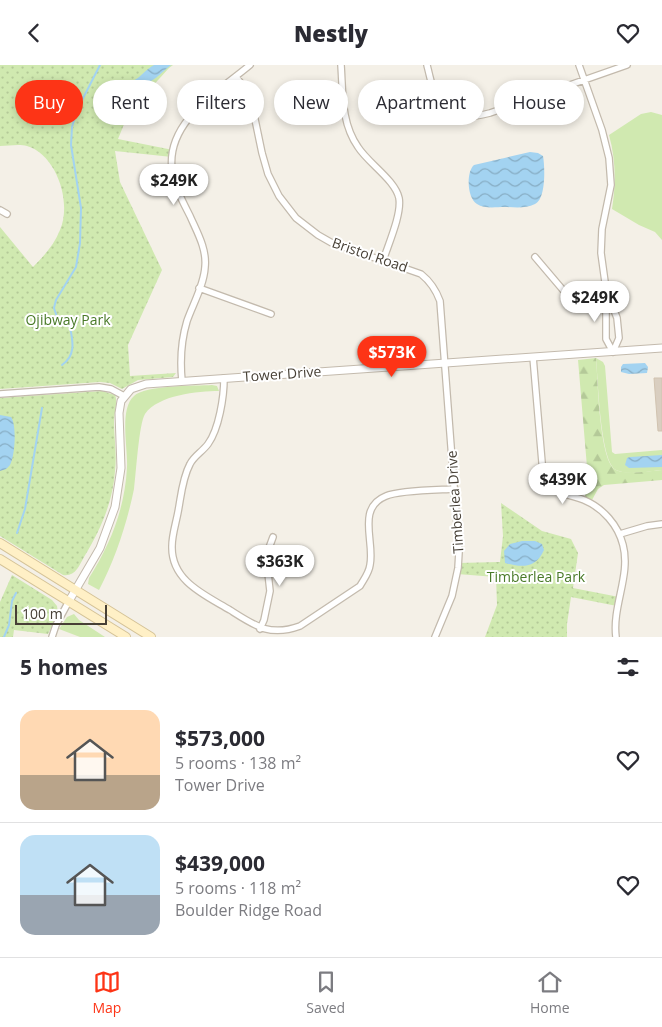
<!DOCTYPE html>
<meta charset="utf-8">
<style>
:root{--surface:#fff;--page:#f7f7f7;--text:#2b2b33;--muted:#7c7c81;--line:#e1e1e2;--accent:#fd3416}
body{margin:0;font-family:"Open Sans",sans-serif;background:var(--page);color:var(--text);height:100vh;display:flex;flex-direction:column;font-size:19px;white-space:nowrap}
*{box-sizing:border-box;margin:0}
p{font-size:16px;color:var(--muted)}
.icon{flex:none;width:28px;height:28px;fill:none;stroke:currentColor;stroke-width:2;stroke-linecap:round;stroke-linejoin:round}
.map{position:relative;height:572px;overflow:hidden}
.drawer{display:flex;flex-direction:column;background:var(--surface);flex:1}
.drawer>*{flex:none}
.hud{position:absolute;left:15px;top:15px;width:632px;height:45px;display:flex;gap:10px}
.scale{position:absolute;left:15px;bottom:12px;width:92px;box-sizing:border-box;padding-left:5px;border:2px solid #474036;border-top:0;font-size:14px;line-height:18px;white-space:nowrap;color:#474036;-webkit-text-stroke:4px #fff;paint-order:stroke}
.price{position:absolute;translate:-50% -42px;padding:0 11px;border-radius:18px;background:#fff;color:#222;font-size:16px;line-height:32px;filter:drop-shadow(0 1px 2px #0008)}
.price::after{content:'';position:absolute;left:50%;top:30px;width:15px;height:11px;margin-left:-8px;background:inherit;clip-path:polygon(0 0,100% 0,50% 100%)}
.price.current{background:var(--accent);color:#fff}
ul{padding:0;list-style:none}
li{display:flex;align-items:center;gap:15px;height:125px;padding:0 20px}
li+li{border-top:1px solid var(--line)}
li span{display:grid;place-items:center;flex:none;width:140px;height:100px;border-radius:15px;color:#555}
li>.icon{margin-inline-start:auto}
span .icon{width:60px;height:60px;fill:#fffc;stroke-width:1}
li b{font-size:21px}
h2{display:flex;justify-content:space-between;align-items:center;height:60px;padding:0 20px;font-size:21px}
.chip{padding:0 18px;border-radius:22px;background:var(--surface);box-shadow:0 2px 8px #0003;font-size:18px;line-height:45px}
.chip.current{background:var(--accent);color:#fff}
header{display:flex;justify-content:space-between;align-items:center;height:65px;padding:0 20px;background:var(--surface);font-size:22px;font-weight:800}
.tab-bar{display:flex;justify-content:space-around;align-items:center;height:70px;border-top:1px solid var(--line);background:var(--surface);font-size:14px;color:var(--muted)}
.tab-bar a{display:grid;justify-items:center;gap:2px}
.tab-bar .current{color:var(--accent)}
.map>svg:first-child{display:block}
</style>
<header><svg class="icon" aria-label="back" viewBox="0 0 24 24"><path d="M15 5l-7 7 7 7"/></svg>Nestly<svg class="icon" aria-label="heart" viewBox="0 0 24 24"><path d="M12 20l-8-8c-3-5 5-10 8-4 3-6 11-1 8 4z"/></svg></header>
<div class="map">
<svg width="662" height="572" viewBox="0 0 662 572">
<defs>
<pattern id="forest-firs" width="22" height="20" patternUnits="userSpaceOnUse" patternTransform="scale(1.25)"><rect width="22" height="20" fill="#d0e9b0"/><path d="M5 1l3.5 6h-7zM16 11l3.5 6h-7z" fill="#b4c998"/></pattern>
<pattern id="park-dots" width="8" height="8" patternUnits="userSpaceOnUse" patternTransform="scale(1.25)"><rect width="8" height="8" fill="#d0e9b0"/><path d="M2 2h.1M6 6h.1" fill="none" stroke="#b4c998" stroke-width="1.8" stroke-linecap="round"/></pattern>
<pattern id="water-waves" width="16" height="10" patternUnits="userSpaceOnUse" patternTransform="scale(1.25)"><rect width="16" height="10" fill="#a3d3f1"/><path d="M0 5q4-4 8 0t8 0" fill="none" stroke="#87adc4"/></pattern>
</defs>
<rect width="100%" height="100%" fill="#f4f0e7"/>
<path fill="#d0e9b0" d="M 651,47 L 662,50 L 662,175 L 655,167 L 639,160 L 612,144 C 616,119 616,95 609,70 L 641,49 Z
M 596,293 L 603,297 L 605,301 L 612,387 L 615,389 L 662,385 L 662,405 C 649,406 628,411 616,405 C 600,397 598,313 596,293 Z
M 212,320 L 217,321 L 219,326 C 198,326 158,330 145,349 C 139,358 136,409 134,424 C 127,458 115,495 99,525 L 88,519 L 89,513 C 111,478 125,443 127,402 C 128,383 119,344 134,331 C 145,320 195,321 212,320 Z
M 74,549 L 79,555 L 105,572 L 80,572 L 59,564 L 67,552 Z"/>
<path fill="url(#forest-firs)" d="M 596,293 C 598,313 599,397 616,405 C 626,410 651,406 662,405 L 662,415 L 604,420 L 598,424 L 592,435 L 585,432 L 588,414 L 578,295 Z"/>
<path fill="url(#park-dots)" d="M 0,0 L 173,0 L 169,3 L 129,47 L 118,74 L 173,85 L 172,92 L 115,86 L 120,117 L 162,205 L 128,280 L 130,311 L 176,308 L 173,312 L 138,315 L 122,324 L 110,318 L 100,317 L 0,324 L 0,162 L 33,202 C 44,191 54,180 60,165 C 72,138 57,90 27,81 C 19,79 8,81 0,81 Z
M 102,326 L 115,330 C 118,336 114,349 114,356 C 114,373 117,389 115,406 C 113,437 100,466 84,492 C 79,501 75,512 63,510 L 0,471 L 0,333 Z
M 501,438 L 542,466 L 571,474 L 578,488 L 573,523 L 619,532 L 617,541 L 571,532 L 567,559 L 567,572 L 485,572 L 497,540 L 496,512 L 457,509 L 458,498 L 500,497 L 503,471 Z
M 12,510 L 52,535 L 57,541 L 58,548 L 48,569 L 14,565 L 13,572 L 0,572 L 0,537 Z"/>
<path fill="url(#water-waves)" d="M 154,0 L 171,0 C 159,9 150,23 133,18 L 133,16 C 141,12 146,4 154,0 Z
M 530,87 L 538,88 L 543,91 C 545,102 546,134 535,139 C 525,144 514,142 504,142 C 496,142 484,144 477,139 C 467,133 466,107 474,100 Z
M 645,298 L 648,302 L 647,308 L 629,309 L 621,307 L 621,302 L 623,299 Z
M 0,350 L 11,352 C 17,360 15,391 10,400 C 7,404 4,405 0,406 Z
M 662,390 L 662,402 L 629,403 L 625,400 L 627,393 L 630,392 Z
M 522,476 L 535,476 L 542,479 L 544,485 C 536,503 523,503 505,498 L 504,486 L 510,479 Z"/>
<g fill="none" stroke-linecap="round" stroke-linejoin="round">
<path stroke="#a3d3f1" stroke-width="2" d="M 62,300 C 76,290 73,277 70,262 L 57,252 L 54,243 L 56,235 L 76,202 L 80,178 L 81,143 L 71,80 L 72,62 L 77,45 L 100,0
M 17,468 L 25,444 L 42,343
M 4,572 L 9,560 L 12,536 L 16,528"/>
</g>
<path fill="#d9cec0" stroke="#d1c3b0" d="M 654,313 L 662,313 L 662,366 L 658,366 Z"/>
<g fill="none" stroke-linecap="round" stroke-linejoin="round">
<g stroke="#c3baad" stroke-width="8">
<path id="minor" d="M 341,0 C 343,28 341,58 358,82 C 368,98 395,115 399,133 C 402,149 388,180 383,196
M 427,0 C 437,42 440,61 490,48 L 627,0
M 579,0 L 602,65 L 609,93 L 611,120 L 602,164 L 601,188 L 606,224 L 617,253 L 619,273 L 613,287
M 236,12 L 248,27 L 251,35 L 262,88 L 268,109 L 279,131 L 296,153 L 318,170 L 332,178 L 421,209 C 431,217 436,225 440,236 L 459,487 L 458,503 L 452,531 L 435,572
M 0,145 L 7,149
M 535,192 L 563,225 L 572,227 L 606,224
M 199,223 L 271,249
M 606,228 L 606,274 L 613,287
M 533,292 L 543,409 C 553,430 565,428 584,435 C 603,443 618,460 623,480 C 631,510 612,541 616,572
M 224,313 C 224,332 219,364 208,379 C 202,387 194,391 190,399 C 182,414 181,432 178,447 C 176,458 172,470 172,481 C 171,516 205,530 230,545 C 255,561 270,572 300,561 L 360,521 C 364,514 369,508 370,500 C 375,477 356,443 386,431 C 400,425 438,425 455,424
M 182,316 C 180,296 181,276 187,256 C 193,239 204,220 205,202 C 207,184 197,167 190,151 C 183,137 174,121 172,105 C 166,56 218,27 250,0
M 0,329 L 99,322 L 111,324 L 124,331
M 620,469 L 647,461 L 662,459
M 260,564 L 264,555 L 270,526 L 266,491 L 273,472
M 52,572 L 56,560 L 69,536"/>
</g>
<g stroke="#c3baad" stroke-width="9">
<path id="tertiary" d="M 69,536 L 100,483 L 115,442 L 121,403 L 119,348 L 121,336 L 131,324 L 146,319 L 662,283"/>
</g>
<g stroke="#d5c397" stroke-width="10">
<path id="secondary" d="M 0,478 L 151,572
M 0,494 L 126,572"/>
</g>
<use href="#minor" stroke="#fff" stroke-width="5.5"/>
<use href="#tertiary" stroke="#fff" stroke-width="7"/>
<use href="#secondary" stroke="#fff0c6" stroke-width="8"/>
</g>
<g text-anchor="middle" stroke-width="4" stroke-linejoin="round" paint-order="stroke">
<g font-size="14" fill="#474036" stroke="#fff">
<text transform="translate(370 190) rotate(19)" y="5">Bristol Road</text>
<text transform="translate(282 309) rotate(-4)" y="5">Tower Drive</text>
<text transform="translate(455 437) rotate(-94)" y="5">Timberlea Drive</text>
</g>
<g font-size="14" fill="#497a28" stroke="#fff">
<text x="68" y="260">Ojibway Park</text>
<text x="536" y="517">Timberlea Park</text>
</g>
</g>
</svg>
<div class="scale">100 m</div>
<b class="price" style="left:174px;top:141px">$249K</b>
<b class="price" style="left:595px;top:258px">$249K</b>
<b class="price current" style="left:392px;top:313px">$573K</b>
<b class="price" style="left:563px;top:440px">$439K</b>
<b class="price" style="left:280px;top:522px">$363K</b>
<div class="hud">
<a class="chip current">Buy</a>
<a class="chip">Rent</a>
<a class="chip">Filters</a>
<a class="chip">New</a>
<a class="chip">Apartment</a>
<a class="chip">House</a>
</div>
</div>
<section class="drawer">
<h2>5 homes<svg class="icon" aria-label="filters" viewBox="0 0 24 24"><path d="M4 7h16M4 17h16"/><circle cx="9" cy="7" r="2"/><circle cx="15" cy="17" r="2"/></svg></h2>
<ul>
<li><span style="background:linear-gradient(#ffd9b3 65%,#b9a48a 0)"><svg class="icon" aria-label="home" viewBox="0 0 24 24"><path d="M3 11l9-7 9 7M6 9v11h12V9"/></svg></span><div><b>$573,000</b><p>5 rooms · 138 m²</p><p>Tower Drive</p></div><svg class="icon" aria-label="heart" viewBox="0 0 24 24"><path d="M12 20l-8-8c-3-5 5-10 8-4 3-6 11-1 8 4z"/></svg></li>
<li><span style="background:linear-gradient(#bfe0f5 60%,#9aa5b1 0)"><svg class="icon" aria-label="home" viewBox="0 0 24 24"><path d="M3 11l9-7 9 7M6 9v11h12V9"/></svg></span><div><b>$439,000</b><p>5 rooms · 118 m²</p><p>Boulder Ridge Road</p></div><svg class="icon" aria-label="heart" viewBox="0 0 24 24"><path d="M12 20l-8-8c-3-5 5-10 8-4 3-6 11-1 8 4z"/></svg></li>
</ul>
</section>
<nav class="tab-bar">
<a class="current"><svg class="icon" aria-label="map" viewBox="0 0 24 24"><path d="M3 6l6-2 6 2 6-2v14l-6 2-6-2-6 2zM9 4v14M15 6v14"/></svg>Map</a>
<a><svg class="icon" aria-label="saved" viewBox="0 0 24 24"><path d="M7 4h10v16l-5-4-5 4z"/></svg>Saved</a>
<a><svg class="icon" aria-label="home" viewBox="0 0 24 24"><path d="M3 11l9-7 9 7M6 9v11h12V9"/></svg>Home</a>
</nav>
